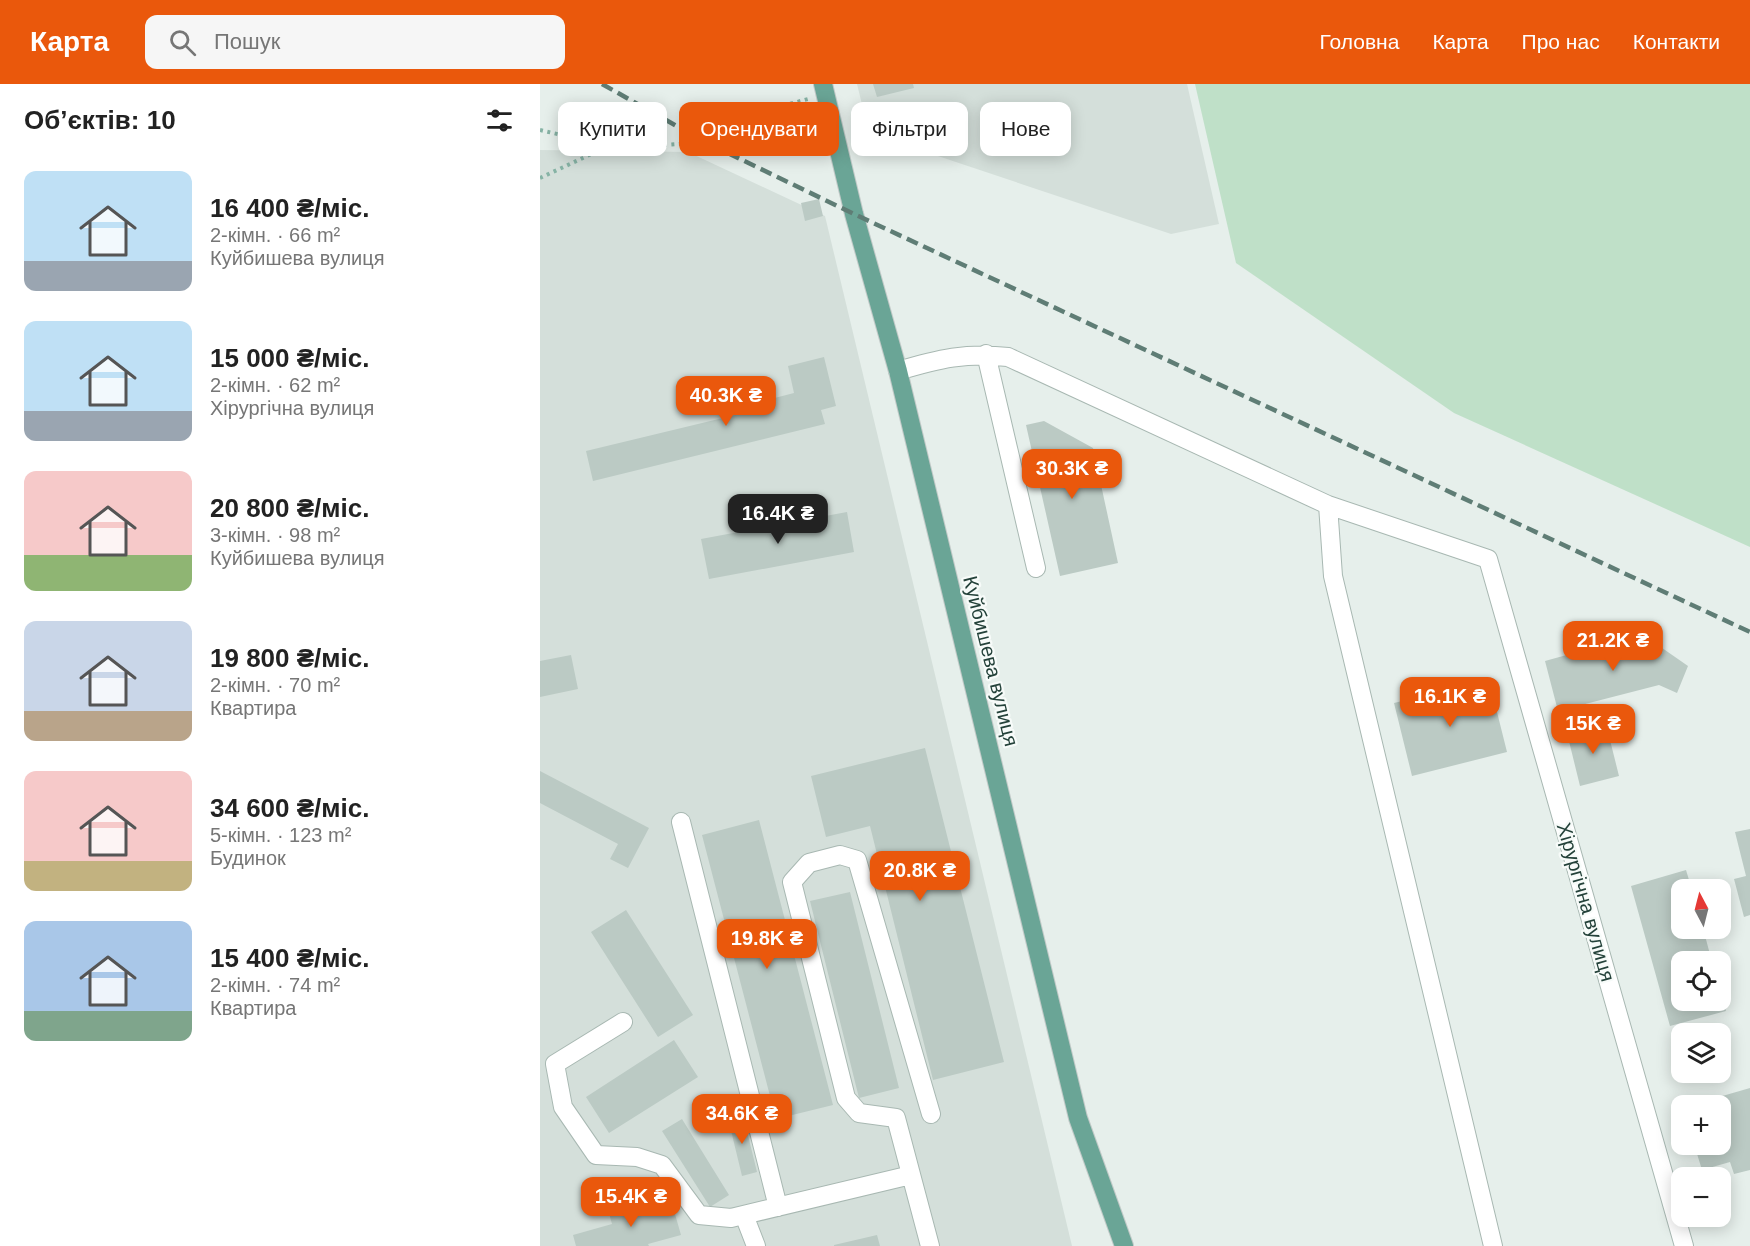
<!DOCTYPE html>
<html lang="uk">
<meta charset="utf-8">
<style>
:root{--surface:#fff;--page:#f6f6f6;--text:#222;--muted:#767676;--accent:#ea580c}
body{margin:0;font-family:Arial,sans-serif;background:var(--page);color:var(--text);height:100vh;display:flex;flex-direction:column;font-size:22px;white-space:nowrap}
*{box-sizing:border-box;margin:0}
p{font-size:20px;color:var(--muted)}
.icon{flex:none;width:33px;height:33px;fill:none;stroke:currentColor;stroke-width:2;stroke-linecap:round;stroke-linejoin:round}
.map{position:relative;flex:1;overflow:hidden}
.side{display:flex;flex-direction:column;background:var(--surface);width:540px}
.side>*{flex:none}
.hud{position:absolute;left:18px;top:18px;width:570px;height:54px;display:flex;gap:12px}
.needle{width:39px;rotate:353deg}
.buttons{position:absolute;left:1131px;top:795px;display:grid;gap:12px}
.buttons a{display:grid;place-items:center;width:60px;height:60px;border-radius:12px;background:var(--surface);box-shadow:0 3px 15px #0003;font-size:30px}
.price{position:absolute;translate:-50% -51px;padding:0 14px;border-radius:12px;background:var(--accent);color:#fff;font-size:20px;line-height:39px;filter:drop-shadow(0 2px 3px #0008)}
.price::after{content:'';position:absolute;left:50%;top:36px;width:18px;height:14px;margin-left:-9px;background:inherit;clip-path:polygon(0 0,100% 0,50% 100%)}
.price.on{background:#222;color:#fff}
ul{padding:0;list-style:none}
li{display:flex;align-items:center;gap:18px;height:150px;padding:0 24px}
li span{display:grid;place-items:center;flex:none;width:168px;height:120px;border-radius:12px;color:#555}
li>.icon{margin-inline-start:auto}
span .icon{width:72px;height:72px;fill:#fffc;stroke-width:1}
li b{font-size:26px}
h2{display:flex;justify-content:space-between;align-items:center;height:72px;padding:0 24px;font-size:26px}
.pill{padding:0 21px;border-radius:12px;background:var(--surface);box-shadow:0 3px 15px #0003;font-size:21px;line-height:54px}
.pill.on{background:var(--accent);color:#fff}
header{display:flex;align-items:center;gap:36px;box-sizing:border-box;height:84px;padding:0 30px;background:var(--accent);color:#fff}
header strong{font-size:28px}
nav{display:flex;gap:33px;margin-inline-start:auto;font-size:21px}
.search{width:420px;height:54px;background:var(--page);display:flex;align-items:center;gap:15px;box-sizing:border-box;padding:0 21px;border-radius:12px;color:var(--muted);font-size:22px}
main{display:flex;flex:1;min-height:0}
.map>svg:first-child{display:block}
</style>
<header>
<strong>Карта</strong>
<div class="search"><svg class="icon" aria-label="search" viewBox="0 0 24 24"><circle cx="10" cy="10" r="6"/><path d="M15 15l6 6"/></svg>Пошук</div>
<nav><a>Головна</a><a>Карта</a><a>Про нас</a><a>Контакти</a></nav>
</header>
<main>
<section class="side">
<h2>Об’єктів: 10<svg class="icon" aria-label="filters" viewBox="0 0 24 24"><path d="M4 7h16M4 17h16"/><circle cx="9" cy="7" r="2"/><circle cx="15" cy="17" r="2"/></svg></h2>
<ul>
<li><span style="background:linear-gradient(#bfe0f5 75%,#9aa5b1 0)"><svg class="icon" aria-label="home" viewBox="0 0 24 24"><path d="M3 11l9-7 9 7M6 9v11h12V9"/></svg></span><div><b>16 400 ₴/міс.</b><p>2-кімн. · 66 m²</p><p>Куйбишева вулиця</p></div></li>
<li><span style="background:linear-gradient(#bfe0f5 75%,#9aa5b1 0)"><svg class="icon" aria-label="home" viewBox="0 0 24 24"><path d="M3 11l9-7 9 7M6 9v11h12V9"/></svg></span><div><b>15 000 ₴/міс.</b><p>2-кімн. · 62 m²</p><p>Хірургічна вулиця</p></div></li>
<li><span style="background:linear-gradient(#f6c9c9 70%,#8fb573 0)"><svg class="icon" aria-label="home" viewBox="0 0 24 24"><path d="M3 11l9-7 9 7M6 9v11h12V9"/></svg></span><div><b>20 800 ₴/міс.</b><p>3-кімн. · 98 m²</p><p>Куйбишева вулиця</p></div></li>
<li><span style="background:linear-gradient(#c9d6e8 75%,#b9a48a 0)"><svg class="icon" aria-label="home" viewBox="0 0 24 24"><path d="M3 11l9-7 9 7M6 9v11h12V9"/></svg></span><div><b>19 800 ₴/міс.</b><p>2-кімн. · 70 m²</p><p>Квартира</p></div></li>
<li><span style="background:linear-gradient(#f6c9c9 75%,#c2b280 0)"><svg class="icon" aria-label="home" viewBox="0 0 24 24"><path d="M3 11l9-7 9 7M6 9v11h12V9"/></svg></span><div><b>34 600 ₴/міс.</b><p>5-кімн. · 123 m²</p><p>Будинок</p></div></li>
<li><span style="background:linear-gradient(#a9c7e8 75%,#7fa58c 0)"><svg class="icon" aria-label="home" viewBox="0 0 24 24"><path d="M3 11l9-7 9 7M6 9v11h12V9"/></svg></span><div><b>15 400 ₴/міс.</b><p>2-кімн. · 74 m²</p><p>Квартира</p></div></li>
</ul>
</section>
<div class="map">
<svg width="1210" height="1162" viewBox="0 0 1210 1162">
<rect width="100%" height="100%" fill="#e6efeb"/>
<path fill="#d4dfda" d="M 317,0 L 647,0 L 679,140 L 631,150 L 329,49 Z
M 0,66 L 148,68 L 285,132 L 532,1162 L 0,1162 Z"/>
<path fill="#bfe0c8" d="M 655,0 L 1210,0 L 1210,463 L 914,329 L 696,179 Z"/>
<path fill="#bbcac4" d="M 333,0 L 373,0 L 374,4 L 337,13 Z
M 279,115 L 283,132 L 265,137 L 261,119 Z
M 284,273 L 296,322 L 281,326 L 285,340 L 53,397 L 46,367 L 216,326 L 215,319 L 254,309 L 248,282 Z
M 504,337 L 553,364 L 578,479 L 520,492 L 486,341 Z
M 307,428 L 314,468 L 169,495 L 161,455 Z
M 1102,550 L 1148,582 L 1137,609 L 1119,601 L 1018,627 L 1005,577 Z
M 31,571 L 38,605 L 0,613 L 0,577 Z
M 949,596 L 967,668 L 872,692 L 854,619 Z
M 1066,640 L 1079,692 L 1040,702 L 1027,649 Z
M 385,664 L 464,978 L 393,996 L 330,742 L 286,753 L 271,692 Z
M 0,687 L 109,744 L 88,784 L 70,775 L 78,760 L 0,719 Z
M 219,736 L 293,1021 L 236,1035 L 162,751 Z
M 1210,745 L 1210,831 L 1204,833 L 1194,795 L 1206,792 L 1195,748 Z
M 1146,786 L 1152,806 L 1142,806 L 1142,844 L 1163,844 L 1172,878 L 1142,878 L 1142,916 L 1180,916 L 1181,910 L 1186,927 L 1130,942 L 1091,802 Z
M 310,808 L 359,1004 L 319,1014 L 270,817 Z
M 86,826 L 153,931 L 118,953 L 51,848 Z
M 134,956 L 158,993 L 69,1049 L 46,1013 Z
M 1210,1004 L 1210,1086 L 1194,1090 L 1190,1078 L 1162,1086 L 1154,1060 L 1180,1060 L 1180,1022 L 1174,1022 L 1172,1015 Z
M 203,1031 L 217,1088 L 202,1092 L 188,1034 Z
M 142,1035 L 189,1111 L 170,1123 L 122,1047 Z
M 96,1114 L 101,1132 L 133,1123 L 141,1151 L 108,1160 L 109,1162 L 36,1162 L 33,1151 L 72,1140 L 67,1122 Z
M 337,1151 L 340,1162 L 294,1162 L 294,1161 Z"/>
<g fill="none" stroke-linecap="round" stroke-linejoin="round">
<g stroke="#a8b8b2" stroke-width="20">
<path id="minor" d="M 446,270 L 496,484
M 358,287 C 398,275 427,268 468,273 L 788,421 L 948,475 L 1144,1162
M 788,421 L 793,492 L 953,1162
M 141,738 L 238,1123
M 83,938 L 15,980 L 23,1023 L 56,1071 L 97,1073 L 122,1081 L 159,1131 L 191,1134 L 371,1091
M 204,1131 L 216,1162
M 390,1162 L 356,1034 L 319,1029 L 306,1014 L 252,798 L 269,779 L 300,771 L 317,776 L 391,1030"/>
</g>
<g stroke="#c2cac8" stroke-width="20">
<path id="major" d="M 283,0 L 314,130 L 358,287 L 538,1034 L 584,1162"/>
</g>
<path stroke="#86b3a5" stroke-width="4" stroke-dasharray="3 4.5" stroke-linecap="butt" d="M 0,46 L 30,53 L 61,66 L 165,58 L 231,25 L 268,15
M 0,94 L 60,66"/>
<use href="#minor" stroke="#fff" stroke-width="18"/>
<use href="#major" stroke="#6aa596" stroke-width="18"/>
<path stroke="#5f7d75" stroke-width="4.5" stroke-dasharray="12 6" stroke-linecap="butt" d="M 62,0 L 165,58 L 314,130 L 1210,548"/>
</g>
<g text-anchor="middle" stroke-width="4.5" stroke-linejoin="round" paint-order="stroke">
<g font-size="20" fill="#24423a" stroke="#f7fbf9">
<text transform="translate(451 577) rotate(76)" y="7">Куйбишева вулиця</text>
<text transform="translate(1046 818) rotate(74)" y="7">Хірургічна вулиця</text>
</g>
</g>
</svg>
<div class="buttons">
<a><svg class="needle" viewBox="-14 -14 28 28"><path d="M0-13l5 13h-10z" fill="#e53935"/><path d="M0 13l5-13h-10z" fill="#767676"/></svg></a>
<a><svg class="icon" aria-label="locate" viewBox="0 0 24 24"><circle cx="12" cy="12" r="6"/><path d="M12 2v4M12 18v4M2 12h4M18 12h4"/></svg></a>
<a><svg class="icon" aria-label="layers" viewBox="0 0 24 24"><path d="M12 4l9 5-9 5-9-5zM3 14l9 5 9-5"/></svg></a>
<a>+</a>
<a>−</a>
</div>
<b class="price" style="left:186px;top:343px">40.3K ₴</b>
<b class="price" style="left:532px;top:416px">30.3K ₴</b>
<b class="price on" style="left:238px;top:461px">16.4K ₴</b>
<b class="price" style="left:1073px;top:588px">21.2K ₴</b>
<b class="price" style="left:910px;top:644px">16.1K ₴</b>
<b class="price" style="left:1053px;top:671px">15K ₴</b>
<b class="price" style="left:380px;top:818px">20.8K ₴</b>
<b class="price" style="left:227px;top:886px">19.8K ₴</b>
<b class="price" style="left:202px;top:1061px">34.6K ₴</b>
<b class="price" style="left:91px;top:1144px">15.4K ₴</b>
<div class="hud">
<a class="pill">Купити</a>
<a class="pill on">Орендувати</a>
<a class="pill">Фільтри</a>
<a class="pill">Нове</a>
</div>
</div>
</main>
